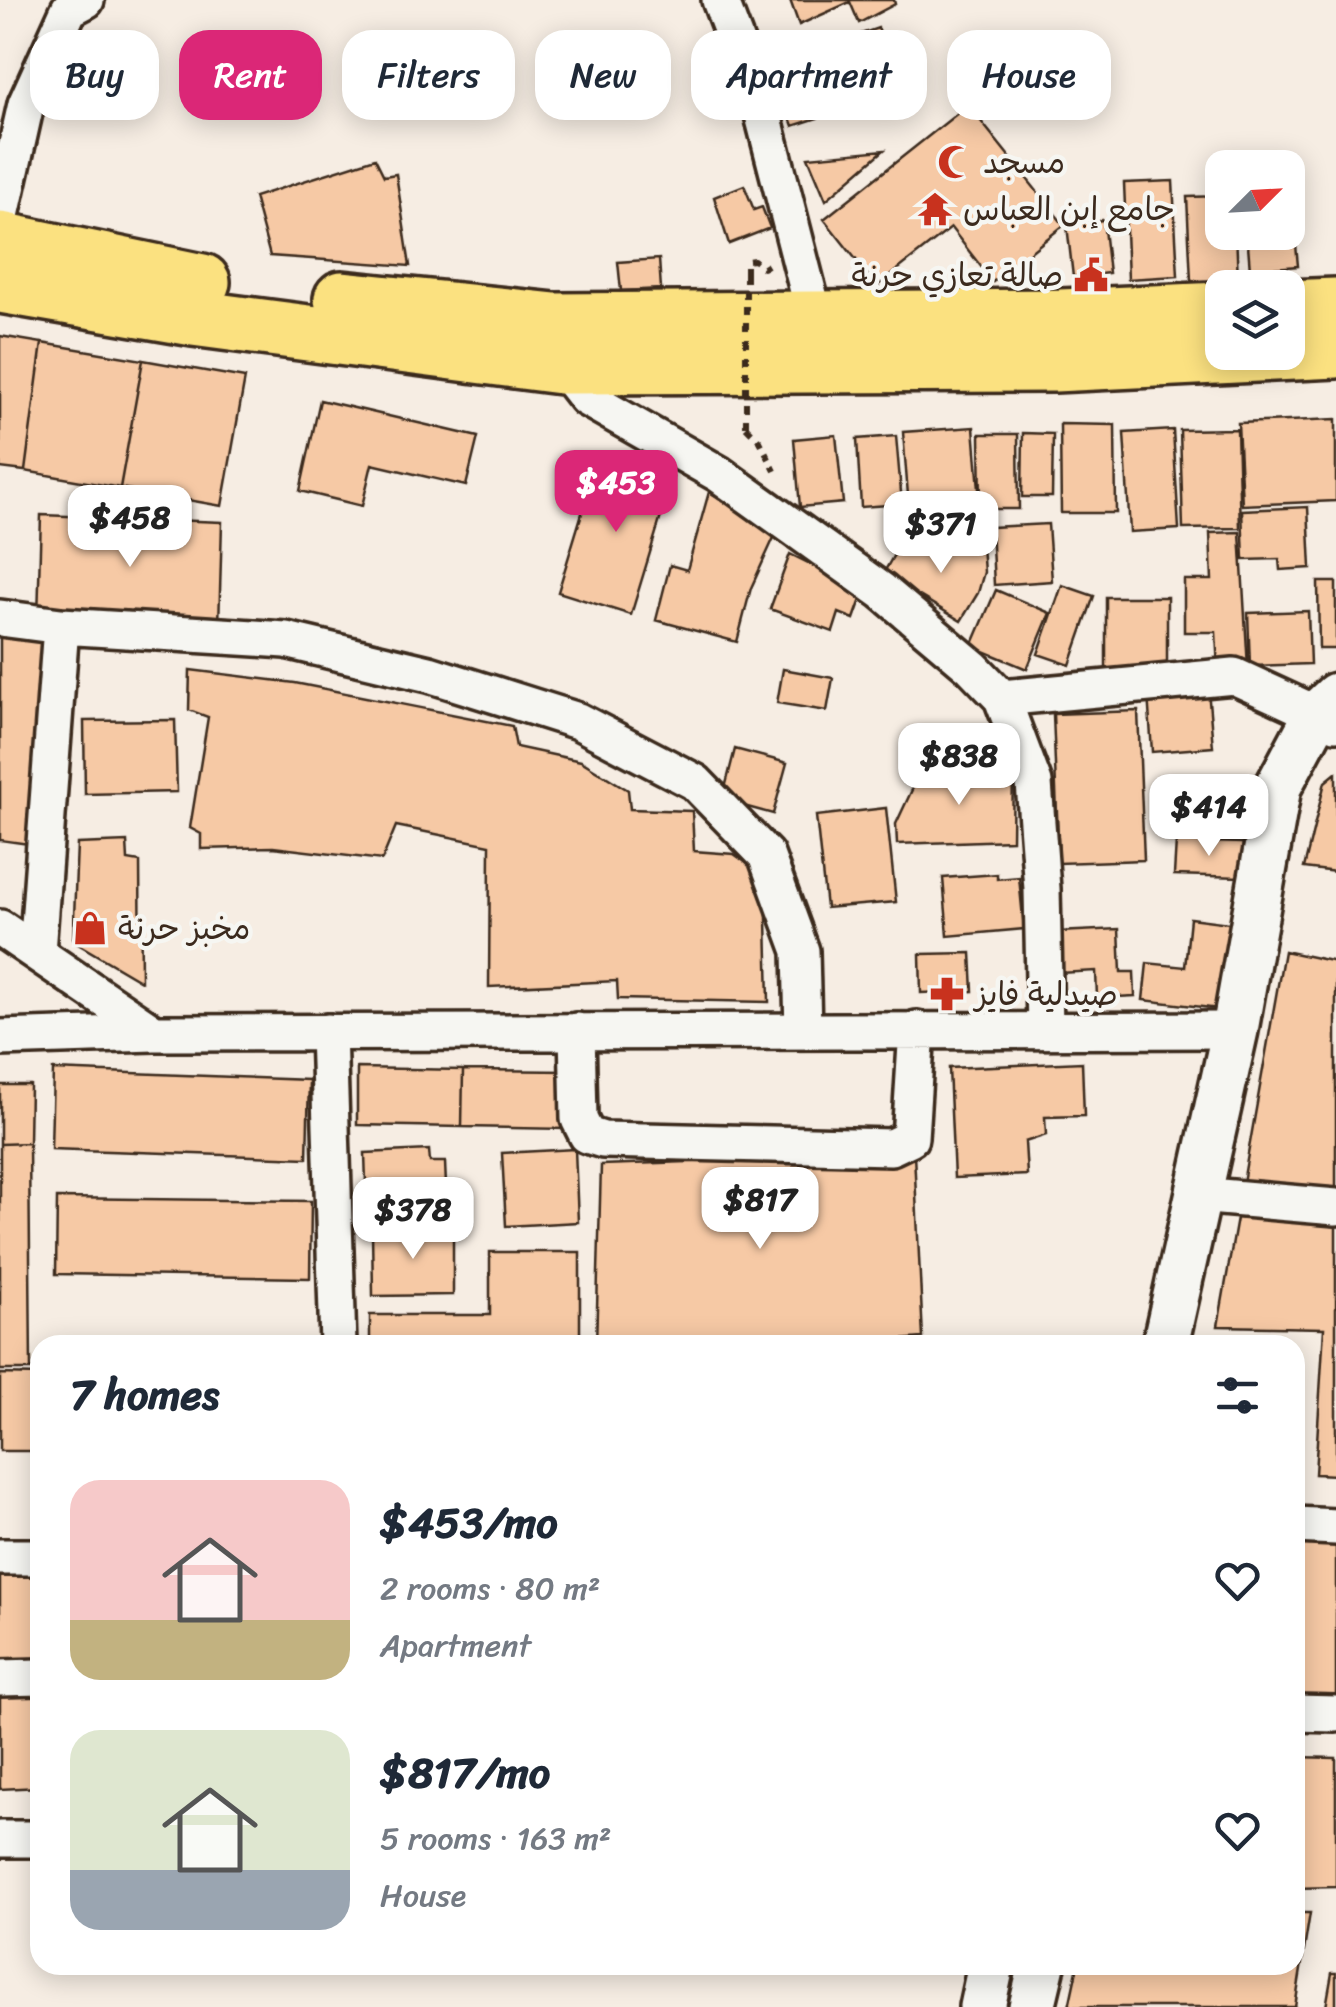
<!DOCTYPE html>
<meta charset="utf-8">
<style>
:root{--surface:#fff;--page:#f2f2f3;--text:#1f2937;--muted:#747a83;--accent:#db2777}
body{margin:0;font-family:Sriracha,"Playpen Sans Arabic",sans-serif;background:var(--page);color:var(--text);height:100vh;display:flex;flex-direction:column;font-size:38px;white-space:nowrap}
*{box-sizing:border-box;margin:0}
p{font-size:32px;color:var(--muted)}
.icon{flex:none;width:55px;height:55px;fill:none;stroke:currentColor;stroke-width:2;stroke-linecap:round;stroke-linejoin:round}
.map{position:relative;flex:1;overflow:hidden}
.sheet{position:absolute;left:30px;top:1335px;width:1275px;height:640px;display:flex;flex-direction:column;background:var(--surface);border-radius:30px;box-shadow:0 5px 25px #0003}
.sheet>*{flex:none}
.banner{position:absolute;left:30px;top:30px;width:1278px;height:90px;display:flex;gap:20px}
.needle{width:65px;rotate:66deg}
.fabs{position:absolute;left:1205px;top:150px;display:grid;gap:20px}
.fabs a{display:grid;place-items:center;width:100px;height:100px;border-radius:20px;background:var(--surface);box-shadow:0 5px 25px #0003;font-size:50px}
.price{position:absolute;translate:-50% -85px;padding:0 22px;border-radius:20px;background:#fff;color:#222;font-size:32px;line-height:65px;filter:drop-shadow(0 2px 5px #0008)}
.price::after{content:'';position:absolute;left:50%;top:60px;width:30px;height:22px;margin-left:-15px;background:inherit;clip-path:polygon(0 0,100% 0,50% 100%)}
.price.on{background:var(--accent);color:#fff}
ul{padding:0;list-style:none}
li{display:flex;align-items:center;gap:30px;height:250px;padding:0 40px}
li span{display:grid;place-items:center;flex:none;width:280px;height:200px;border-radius:30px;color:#555}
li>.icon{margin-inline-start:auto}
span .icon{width:120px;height:120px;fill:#fffc;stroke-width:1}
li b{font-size:42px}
h2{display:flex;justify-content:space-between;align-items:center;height:120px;padding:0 40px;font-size:42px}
.pill{padding:0 35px;border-radius:30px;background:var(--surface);box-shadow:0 5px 25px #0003;font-size:35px;line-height:90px}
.pill.on{background:var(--accent);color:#fff}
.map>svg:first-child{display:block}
</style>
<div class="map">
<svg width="1336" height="2007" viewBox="0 0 1336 2007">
<rect width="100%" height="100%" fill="#f6ede3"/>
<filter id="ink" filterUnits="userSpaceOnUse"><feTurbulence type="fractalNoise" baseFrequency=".01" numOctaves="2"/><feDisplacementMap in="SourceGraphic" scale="20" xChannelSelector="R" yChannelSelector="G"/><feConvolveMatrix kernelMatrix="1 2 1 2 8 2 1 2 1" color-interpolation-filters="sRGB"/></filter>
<g filter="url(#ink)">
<path fill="#f6c9a5" stroke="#3b2a1e" stroke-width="2.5" d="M 790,0 L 894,0 L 895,4 L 859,23 L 850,2 L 799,25 Z
M 878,28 L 885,46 L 866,53 L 872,71 L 830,86 L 839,111 L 793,126 L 771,65 Z
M 968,105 L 1064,225 L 993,282 L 951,228 L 877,286 L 824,219 Z
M 884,150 L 826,200 L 808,157 Z
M 375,158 L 384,176 L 396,174 L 410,266 L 270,256 L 254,197 Z
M 1173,181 L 1178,276 L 1128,279 L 1124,183 Z
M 1288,183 L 1290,183 L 1298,266 L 1250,270 L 1247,232 L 1288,232 Z
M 744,185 L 754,210 L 762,207 L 770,228 L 729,244 L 714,197 Z
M 1222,196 L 1222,232 L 1236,232 L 1238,280 L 1191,281 L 1187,197 Z
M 1103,220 L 1109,273 L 1073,277 L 1067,225 Z
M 659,259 L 661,289 L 621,291 L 618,262 Z
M 0,336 L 42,343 L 25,471 L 0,468 Z
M 42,343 L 143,360 L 120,488 L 25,471 Z
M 143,360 L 245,378 L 222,506 L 120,488 Z
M 320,400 L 478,437 L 466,486 L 372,464 L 362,506 L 300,491 Z
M 1336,419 L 1336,501 L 1242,505 L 1238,423 Z
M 1060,424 L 1115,425 L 1116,513 L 1061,513 Z
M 974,427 L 980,502 L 909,508 L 903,432 Z
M 1237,429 L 1240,528 L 1183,529 L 1180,430 Z
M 1173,430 L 1179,529 L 1130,532 L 1124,433 Z
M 1023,433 L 1053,434 L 1052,497 L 1022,497 Z
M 980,434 L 1018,434 L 1019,509 L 981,509 Z
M 836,435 L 843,503 L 800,507 L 794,439 Z
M 896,436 L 902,504 L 861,507 L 857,439 Z
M 600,454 L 673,477 L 631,615 L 558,592 Z
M 709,492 L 777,531 L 751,588 L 737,642 L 656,620 L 670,565 L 687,570 Z
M 1308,507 L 1311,568 L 1280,570 L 1279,559 L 1244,560 L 1242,510 Z
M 41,515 L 222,522 L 219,626 L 38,618 Z
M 1048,524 L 1052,581 L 994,585 L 991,527 Z
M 1240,532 L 1248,668 L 1218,670 L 1216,632 L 1184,632 L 1184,580 L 1212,580 L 1210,533 Z
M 899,546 L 907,551 L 982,546 L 984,572 L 978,593 L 961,621 L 883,574 Z
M 790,554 L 864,591 L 854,619 L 839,613 L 833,632 L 770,609 Z
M 1318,582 L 1336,582 L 1336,649 L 1319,649 Z
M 1062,585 L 1094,596 L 1070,665 L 1038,654 Z
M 996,590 L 1050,613 L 1027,669 L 972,646 Z
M 1106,597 L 1167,597 L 1167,676 L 1106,675 Z
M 1308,611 L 1310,664 L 1250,666 L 1248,613 Z
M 0,632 L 42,634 L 36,845 L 0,840 Z
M 783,669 L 833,678 L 827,711 L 777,703 Z
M 190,670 L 295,683 L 512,726 L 516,747 L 581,761 L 628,790 L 630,809 L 692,811 L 694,851 L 734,854 L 766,877 L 769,1002 L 618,999 L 617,981 L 489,987 L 490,845 L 396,826 L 382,860 L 273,847 L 201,849 L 201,834 L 190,828 L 208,717 L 189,710 Z
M 1208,689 L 1213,747 L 1152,752 L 1148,694 Z
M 1138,711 L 1144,860 L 1059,863 L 1053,714 Z
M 175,720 L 177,792 L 85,794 L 84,721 Z
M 735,749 L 787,763 L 773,814 L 722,800 Z
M 1013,767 L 1012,840 L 897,844 L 896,824 L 918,777 Z
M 1336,773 L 1336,872 L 1304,868 L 1325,782 Z
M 886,808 L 896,902 L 826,908 L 816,816 Z
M 1176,841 L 1243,843 L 1242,877 L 1174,875 Z
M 127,842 L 128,860 L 140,862 L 141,981 L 73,941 L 77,844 Z
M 997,874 L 997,879 L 1019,877 L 1024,929 L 948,936 L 943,878 Z
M 1190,918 L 1237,924 L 1228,1010 L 1143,1000 L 1147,963 L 1185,967 Z
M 1119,929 L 1121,972 L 1134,972 L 1135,996 L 1097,998 L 1096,971 L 1059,973 L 1058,932 Z
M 1284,951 L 1336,962 L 1336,1196 L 1242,1188 Z
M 971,953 L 973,991 L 921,993 L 920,954 Z
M 1082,1062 L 1084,1116 L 1045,1117 L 1046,1135 L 1025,1142 L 1027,1175 L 954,1178 L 949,1068 Z
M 357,1068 L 463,1070 L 462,1127 L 357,1125 Z
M 53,1070 L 309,1080 L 307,1158 L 51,1149 Z
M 463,1070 L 569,1071 L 568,1129 L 462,1127 Z
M 0,1085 L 30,1085 L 29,1143 L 0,1144 Z
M 29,1143 L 31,1370 L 0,1370 L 0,1144 Z
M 575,1149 L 578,1222 L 506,1226 L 502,1153 Z
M 429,1150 L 430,1162 L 445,1162 L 447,1210 L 367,1213 L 365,1153 Z
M 914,1154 L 923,1338 L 835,1345 L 596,1345 L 601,1165 Z
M 57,1198 L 311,1201 L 310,1278 L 56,1274 Z
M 1239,1207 L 1336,1215 L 1336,1475 L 1315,1474 L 1324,1328 L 1218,1326 Z
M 453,1227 L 453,1295 L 373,1296 L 372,1229 Z
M 490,1252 L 580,1252 L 580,1345 L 370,1345 L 370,1315 L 490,1315 Z
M 0,1374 L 40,1375 L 40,1451 L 0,1451 Z
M 1336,1538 L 1336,1704 L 1295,1704 L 1295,1539 Z
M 0,1565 L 40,1566 L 40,1667 L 0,1668 Z
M 40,1684 L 40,1787 L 0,1789 L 0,1685 Z
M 1295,1757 L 1336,1758 L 1336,1887 L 1295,1888 Z
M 1295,1913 L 1310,1913 L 1295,2007 L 1069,2007 L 1078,1965 L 1295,1965 Z
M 1332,1973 L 1336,1973 L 1336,2007 L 1326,2007 Z"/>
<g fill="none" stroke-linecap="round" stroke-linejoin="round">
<g stroke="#3b2a1e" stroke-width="42">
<path id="minor" d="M 720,0 L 762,111 L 815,318
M 0,220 L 26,104 L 69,9 L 86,0
M 561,366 L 586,398 L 719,474 L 882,591 L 972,667 L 1002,698 L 1034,783 L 1042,889 L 1045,1028
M 0,618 L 61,626 L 286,640 L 429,674 L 578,721 L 695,782 L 766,855 L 801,951 L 803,1030
M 1002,698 L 1234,676 L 1336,723
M 0,928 L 154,1033 L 1235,1030
M 37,952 L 61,626
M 577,1031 L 579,1119 L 587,1135 L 603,1140 L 891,1147 L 910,1138 L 917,1029
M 328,1032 L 338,1345
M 0,1038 L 154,1033
M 1197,1195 L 1336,1207
M 1295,1525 L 1336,1527
M 0,1557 L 40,1557
M 0,1678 L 40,1677
M 1295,1713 L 1336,1714
M 0,1839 L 40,1839"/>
</g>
<g stroke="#3b2a1e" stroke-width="52">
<path id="tertiary" d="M 1165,1345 L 1235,1030 L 1278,787 L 1317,714 L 1336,696
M 982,2007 L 991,1965
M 1032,2007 L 1042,1965"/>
</g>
<g stroke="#3b2a1e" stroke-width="62">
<path id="primary" d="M 0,240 L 202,282
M 0,285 L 193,318 L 561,366 L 1054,364 L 1336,350
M 342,299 L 555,321 L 1061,317 L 1222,310
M 1288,308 L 1336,306"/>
</g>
<path stroke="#3b2a1e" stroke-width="6" stroke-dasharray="8 8" stroke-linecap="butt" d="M 746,274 L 746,261 L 754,260 L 763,268 L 768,265
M 746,427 L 760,441 L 775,471"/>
<use href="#minor" stroke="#f6f6f2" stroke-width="35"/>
<use href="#tertiary" stroke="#f6f6f2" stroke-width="45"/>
<use href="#primary" stroke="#fbe180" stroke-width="55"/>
<path stroke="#3b2a1e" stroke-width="6" stroke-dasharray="8 8" stroke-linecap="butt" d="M 746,274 L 746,427"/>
</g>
</g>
<defs>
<g id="mosque-bare" transform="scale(2.7)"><path d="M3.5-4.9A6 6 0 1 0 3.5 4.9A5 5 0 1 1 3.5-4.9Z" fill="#c8321e" stroke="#f6f6f2" stroke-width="2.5" paint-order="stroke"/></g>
<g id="temple-bare" transform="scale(2.7)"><path d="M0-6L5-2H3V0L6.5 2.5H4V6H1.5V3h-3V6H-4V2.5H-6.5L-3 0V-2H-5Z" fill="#c8321e" stroke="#f6f6f2" stroke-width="2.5" paint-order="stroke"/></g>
<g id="civic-bare" transform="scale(2.7)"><path d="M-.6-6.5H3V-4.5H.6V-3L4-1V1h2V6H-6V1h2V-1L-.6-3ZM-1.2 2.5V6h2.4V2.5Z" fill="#c8321e" stroke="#f6f6f2" stroke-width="2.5" paint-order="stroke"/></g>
<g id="shop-bare" transform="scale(2.7)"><path d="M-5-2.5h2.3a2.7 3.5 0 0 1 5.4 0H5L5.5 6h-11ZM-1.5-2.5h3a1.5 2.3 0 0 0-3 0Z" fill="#c8321e" stroke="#f6f6f2" stroke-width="2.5" paint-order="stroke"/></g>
<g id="pharmacy-bare" transform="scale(2.7)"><path d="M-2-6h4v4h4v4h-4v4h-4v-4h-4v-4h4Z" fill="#c8321e" stroke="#f6f6f2" stroke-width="2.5" paint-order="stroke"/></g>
</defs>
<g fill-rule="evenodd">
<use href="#mosque-bare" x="955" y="162"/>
<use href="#temple-bare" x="935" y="209"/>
<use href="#civic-bare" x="1091" y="275"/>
<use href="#shop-bare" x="90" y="928"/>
<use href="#pharmacy-bare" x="947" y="994"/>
</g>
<g text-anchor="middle" stroke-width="9" stroke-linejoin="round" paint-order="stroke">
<g font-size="32" fill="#3b2a1e" stroke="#f6f6f2" text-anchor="start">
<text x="983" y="173">مسجد</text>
<text x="963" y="220">جامع إبن العباس</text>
<text x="1063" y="286" text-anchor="end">صالة تعازي حرنة</text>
<text x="118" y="939">مخبز حرنة</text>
<text x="975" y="1005">صيدلية فايز</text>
</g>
</g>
</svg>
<div class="fabs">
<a><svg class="needle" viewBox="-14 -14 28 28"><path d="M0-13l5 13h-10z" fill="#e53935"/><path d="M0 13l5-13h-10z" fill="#747a83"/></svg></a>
<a><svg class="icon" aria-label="layers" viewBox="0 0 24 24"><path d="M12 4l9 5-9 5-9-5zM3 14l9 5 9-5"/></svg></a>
</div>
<b class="price on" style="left:616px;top:535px">$453</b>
<b class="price" style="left:130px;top:570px">$458</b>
<b class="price" style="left:941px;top:576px">$371</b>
<b class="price" style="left:959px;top:808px">$838</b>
<b class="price" style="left:1209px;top:859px">$414</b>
<b class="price" style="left:760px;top:1252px">$817</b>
<b class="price" style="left:413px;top:1262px">$378</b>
<div class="banner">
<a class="pill">Buy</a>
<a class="pill on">Rent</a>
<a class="pill">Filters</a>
<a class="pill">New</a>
<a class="pill">Apartment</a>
<a class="pill">House</a>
</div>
<section class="sheet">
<h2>7 homes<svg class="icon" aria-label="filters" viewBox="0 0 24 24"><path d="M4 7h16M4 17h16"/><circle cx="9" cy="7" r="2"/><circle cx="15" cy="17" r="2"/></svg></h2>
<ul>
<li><span style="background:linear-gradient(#f6c9c9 70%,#c2b280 0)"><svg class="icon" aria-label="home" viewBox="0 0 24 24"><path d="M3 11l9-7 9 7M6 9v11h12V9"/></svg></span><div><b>$453/mo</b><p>2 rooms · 80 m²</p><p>Apartment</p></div><svg class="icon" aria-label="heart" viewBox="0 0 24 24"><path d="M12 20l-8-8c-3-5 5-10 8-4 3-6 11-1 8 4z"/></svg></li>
<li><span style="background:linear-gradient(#dfe7d0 70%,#9aa5b1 0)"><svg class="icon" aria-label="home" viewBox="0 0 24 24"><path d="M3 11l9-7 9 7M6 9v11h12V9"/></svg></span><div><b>$817/mo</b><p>5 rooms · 163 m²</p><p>House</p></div><svg class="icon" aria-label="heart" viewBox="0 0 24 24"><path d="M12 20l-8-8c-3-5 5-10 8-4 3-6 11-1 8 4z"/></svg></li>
</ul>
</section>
</div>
